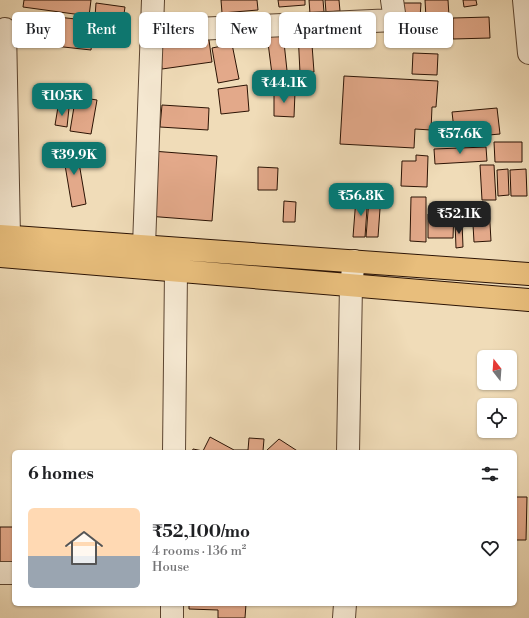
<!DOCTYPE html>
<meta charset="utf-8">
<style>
:root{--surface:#fff;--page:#f2f2f2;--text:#202124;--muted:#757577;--accent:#0f766e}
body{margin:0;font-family:"Libre Bodoni",serif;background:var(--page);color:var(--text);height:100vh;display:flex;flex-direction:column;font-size:15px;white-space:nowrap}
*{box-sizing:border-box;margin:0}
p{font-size:13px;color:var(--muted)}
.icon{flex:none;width:22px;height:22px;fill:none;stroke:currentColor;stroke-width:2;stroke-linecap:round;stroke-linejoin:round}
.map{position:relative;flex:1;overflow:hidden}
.details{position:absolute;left:12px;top:450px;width:505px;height:156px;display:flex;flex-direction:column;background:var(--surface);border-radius:6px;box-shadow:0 1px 3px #0004}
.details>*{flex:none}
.hud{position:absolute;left:12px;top:12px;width:505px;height:36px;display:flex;gap:8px}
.needle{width:26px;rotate:343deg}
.controls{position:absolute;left:477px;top:350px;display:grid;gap:8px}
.controls a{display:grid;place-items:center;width:40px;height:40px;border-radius:6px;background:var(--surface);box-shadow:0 1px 3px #0004;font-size:20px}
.price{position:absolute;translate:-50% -34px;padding:0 9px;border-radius:8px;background:var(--accent);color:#fff;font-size:13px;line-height:26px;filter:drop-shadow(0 1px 2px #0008)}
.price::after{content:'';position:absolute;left:50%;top:24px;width:12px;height:9px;margin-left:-6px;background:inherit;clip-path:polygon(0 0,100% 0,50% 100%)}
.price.current{background:#222;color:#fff}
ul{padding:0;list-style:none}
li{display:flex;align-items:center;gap:12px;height:100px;padding:0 16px}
li span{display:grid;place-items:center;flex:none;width:112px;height:80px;border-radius:6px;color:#555}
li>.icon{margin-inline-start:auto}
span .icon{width:48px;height:48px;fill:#fffc;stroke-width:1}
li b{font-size:17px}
h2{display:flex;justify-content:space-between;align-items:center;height:48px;padding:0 16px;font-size:17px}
.tag{padding:0 14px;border-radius:6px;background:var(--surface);box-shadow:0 1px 3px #0004;font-size:14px;line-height:36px}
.tag.current{background:var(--accent);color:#fff}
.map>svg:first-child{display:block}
</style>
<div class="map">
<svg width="529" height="618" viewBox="0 0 529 618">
<rect width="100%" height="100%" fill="#f0dcb8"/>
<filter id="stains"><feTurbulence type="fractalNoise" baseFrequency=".005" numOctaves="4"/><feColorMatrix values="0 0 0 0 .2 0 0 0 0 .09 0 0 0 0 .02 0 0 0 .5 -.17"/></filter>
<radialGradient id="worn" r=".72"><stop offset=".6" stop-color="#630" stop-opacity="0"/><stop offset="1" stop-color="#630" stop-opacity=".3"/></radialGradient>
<path fill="#e3a98a" stroke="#2b1304" d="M 24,0 L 91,0 L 89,16 L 23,7 Z
M 221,0 L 257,0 L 258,10 L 222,13 Z
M 278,0 L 305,0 L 305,5 L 279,7 Z
M 309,0 L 323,0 L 324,12 L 310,14 Z
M 325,0 L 339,0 L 340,11 L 326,12 Z
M 425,0 L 448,0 L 449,16 L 426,18 Z
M 463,0 L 476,0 L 477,5 L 464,7 Z
M 96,3 L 125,7 L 123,21 L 95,17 Z
M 401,3 L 421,3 L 420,18 L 401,18 Z
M 30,14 L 94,21 L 91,50 L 27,43 Z
M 489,17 L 490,38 L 453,39 L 453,18 Z
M 311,31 L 314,72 L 300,73 L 298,32 Z
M 208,33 L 212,62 L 162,69 L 158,40 Z
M 283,33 L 288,80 L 273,82 L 267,35 Z
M 232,44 L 239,79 L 218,83 L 212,48 Z
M 413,53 L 438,54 L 437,75 L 412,74 Z
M 344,76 L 438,81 L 436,107 L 432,107 L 431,130 L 415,129 L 414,148 L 340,144 Z
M 247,85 L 249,111 L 221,114 L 218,89 Z
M 60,90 L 72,92 L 70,104 L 58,102 Z
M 274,91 L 295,92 L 294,117 L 274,116 Z
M 84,98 L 97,100 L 91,134 L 70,131 L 75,101 L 83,102 Z
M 162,105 L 209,108 L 208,130 L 160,127 Z
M 58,107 L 69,108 L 67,127 L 55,125 Z
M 497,108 L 500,134 L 455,138 L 452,112 Z
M 494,142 L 522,142 L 522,162 L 495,162 Z
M 76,145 L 86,204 L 72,207 L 62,147 Z
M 486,147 L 487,161 L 435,164 L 434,149 Z
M 152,151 L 217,156 L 212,221 L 147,216 Z
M 416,155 L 428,156 L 427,187 L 401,186 L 402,161 L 416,161 Z
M 480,165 L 494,165 L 496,200 L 482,200 Z
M 258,167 L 278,168 L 277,190 L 258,190 Z
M 508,169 L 509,195 L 498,196 L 497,170 Z
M 526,169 L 527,196 L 511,196 L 510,170 Z
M 362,194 L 368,194 L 365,237 L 353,237 L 356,198 L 362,199 Z
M 375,194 L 381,195 L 378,237 L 366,237 L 369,199 L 374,199 Z
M 411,197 L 426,197 L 426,242 L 410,241 Z
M 284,201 L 296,202 L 295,222 L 283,222 Z
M 489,206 L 491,241 L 474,242 L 472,207 Z
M 440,209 L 454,209 L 453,238 L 428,238 L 428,214 L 440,214 Z
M 455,222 L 462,222 L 463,247 L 456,248 Z
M 210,437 L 234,450 L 248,450 L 249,438 L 264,439 L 263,451 L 266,451 L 279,439 L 299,452 L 192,452 L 193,449 L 203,451 Z
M 515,497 L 527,497 L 526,540 L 515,540 Z
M 0,527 L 14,527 L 14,564 L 0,564 Z
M 189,604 L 246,604 L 245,618 L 218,618 L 218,610 L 189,609 Z"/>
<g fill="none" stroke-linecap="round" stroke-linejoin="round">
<g stroke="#5c4531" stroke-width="24">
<path id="street" d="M 524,0 L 529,53
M 5,29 L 9,237
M 152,31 L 395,20 L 392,0
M 144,246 L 153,0
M 174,452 L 176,271
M 348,452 L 351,285 L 354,261
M 0,573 L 14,573
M 172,618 L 172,604
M 344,618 L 345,604"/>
</g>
<g stroke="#2b1304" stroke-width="24">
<path id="primary" d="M 0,236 L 529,274
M 0,256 L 529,300"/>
</g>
<use href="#street" stroke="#f5e8d1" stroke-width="22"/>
<use href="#primary" stroke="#e8be7c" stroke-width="22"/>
</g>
<rect width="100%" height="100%" filter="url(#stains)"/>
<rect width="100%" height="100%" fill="url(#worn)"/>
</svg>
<div class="controls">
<a><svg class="needle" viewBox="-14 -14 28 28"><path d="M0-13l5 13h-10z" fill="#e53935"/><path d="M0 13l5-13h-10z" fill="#757577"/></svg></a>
<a><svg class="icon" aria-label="locate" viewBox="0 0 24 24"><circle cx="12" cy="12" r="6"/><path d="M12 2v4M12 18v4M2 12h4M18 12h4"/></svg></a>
</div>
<b class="price" style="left:284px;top:104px">₹44.1K</b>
<b class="price" style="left:62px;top:117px">₹105K</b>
<b class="price" style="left:460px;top:155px">₹57.6K</b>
<b class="price" style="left:74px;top:176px">₹39.9K</b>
<b class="price" style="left:361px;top:217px">₹56.8K</b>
<b class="price current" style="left:459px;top:235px">₹52.1K</b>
<div class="hud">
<a class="tag">Buy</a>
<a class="tag current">Rent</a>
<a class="tag">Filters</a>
<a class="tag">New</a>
<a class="tag">Apartment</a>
<a class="tag">House</a>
</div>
<section class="details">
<h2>6 homes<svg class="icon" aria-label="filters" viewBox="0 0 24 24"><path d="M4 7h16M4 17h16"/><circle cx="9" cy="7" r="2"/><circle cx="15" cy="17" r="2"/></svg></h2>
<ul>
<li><span style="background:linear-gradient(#ffd9b3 60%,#9aa5b1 0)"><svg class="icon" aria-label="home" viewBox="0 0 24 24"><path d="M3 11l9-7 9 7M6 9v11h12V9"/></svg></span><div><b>₹52,100/mo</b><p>4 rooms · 136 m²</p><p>House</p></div><svg class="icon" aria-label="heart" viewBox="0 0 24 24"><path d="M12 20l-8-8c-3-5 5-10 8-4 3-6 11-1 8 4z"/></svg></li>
</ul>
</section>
</div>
